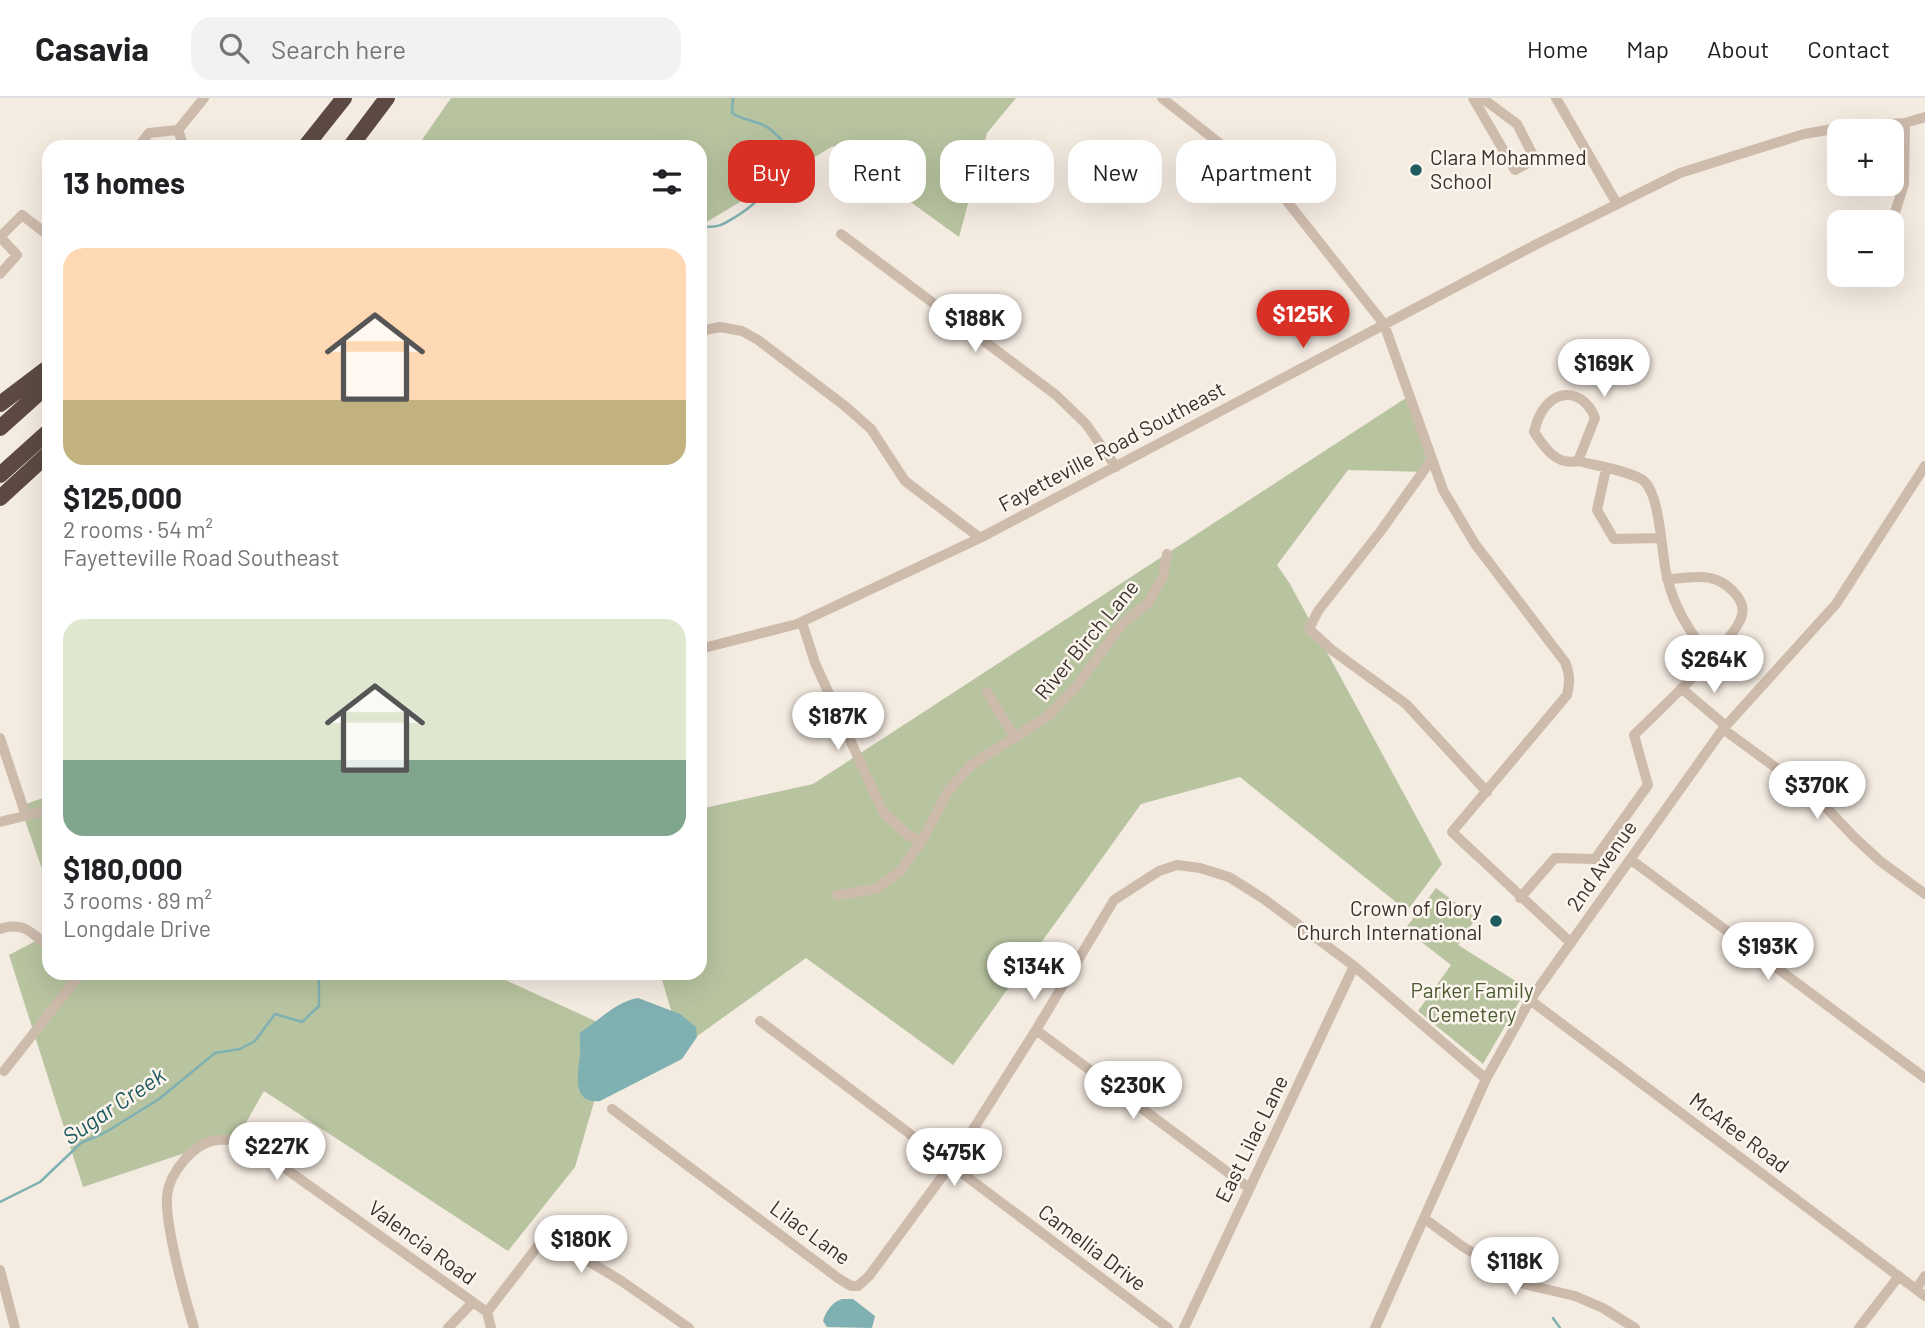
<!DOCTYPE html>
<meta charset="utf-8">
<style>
:root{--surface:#fff;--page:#f2f2f2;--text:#202124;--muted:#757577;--line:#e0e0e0;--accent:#d93025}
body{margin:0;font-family:Barlow,sans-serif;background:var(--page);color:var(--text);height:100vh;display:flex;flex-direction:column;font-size:26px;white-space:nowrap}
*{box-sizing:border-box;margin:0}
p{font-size:23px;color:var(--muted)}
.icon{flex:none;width:38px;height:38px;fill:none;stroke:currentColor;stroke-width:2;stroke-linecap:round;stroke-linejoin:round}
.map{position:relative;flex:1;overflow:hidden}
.panel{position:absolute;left:42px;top:42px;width:665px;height:840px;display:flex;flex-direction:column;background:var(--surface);border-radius:21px;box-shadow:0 7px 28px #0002}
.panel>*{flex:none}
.banner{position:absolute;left:728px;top:42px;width:665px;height:63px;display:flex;gap:14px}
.tools{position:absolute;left:1827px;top:21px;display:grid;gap:14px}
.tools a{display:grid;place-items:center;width:77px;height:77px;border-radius:14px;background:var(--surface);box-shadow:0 7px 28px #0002;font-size:35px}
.price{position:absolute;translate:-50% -60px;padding:0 16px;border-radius:24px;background:#fff;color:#222;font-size:23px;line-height:46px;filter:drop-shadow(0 2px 4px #0008)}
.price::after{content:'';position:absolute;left:50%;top:42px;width:21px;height:16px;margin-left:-10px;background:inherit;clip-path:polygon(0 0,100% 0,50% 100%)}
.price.active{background:var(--accent);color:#fff}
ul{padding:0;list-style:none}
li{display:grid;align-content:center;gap:14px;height:371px;padding:0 21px}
li span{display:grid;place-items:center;height:217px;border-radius:21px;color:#555}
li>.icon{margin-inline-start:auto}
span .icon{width:126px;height:126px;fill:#fffc;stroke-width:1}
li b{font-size:30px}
h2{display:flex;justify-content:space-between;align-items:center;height:84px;padding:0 21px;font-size:30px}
.tag{padding:0 24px;border-radius:21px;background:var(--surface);box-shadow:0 7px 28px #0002;font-size:24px;line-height:63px}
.tag.active{background:var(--accent);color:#fff}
header{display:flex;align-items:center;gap:42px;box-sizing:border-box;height:98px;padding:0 35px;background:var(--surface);border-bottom:2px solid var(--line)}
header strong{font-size:33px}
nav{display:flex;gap:38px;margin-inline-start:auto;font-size:24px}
.search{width:490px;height:63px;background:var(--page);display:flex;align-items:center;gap:18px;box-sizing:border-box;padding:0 24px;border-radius:21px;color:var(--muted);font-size:26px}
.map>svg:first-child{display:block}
</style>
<header>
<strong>Casavia</strong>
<div class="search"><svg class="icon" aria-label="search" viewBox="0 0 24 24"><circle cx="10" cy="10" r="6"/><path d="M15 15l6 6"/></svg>Search here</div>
<nav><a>Home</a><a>Map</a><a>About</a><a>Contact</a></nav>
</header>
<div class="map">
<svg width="1925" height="1230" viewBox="0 0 1925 1230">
<rect width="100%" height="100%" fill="#f4ebe1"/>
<path fill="#b8c4a0" d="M 451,0 L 1016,0 L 987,35 L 959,139 L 833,48 L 700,128 L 700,49 L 417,49 Z
M 1412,296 L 1429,374 L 1348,372 L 1277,467 L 1290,486 L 1442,766 L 1407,813 L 1240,679 L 1141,706 L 953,967 L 806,860 L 682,949 L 660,875 L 700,875 L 700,711 L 813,686 Z
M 49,698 L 49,791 L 20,708 Z
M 1436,790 L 1476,820 L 1458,847 L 1527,890 L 1483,966 L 1418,913 L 1451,867 L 1405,831 Z
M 49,836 L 49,875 L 490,875 L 615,932 L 575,1069 L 508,1153 L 264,993 L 239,1037 L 83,1089 L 9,857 Z"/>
<path fill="#7fb0b2" d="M 638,900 L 680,916 L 696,929 L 697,939 L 682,961 L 600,1003 C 571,1006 578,975 580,957 C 581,949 579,942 580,935 C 598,923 617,903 638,900 Z
M 842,1201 L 853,1201 L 875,1218 L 872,1230 L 827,1229 L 823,1223 C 826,1213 832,1204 842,1201 Z"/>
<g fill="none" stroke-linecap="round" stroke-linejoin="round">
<path stroke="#7fb0b2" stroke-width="2.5" d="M 700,129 C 723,129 722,127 740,116 C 770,97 776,76 783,43 C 777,38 772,31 765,28 C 754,22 742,22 732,15 L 733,0
M 0,1104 L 40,1084 L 81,1045 L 106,1034 L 159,1001 L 215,955 L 240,951 L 255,943 L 275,916 L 302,924 L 319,908 L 319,875
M 1553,1220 L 1560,1230"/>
<path stroke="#cdbbac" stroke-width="10" d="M 1162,0 L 1256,74 L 1282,97 L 1384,226 L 1443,392 L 1475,446 L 1565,564 C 1570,576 1570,585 1567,597 L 1452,734 L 1571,845
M 1473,0 L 1515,72 L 1535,61 L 1517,26 L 1482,0
M 1556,0 L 1617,106
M 178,32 L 184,49
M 138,49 L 149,35 L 178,32 L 204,0
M 1892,124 L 1904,86 L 1905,25
M 841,136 L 1056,297 L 1086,326 L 1116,369
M 0,176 L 17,157 L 0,139 L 22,117 L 49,138
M 700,233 L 720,229 L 742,233 L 758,242 L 845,308 L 871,331 L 905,383 L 980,440
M 1432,361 L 1380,434 L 1318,513 L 1309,531 L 1332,552 L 1406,606 L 1487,694
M 1578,363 L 1595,320 C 1584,291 1554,289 1540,317 C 1537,322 1536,328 1534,334 C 1545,350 1556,368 1578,363 C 1593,367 1636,374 1645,384 C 1661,401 1661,455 1667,479 C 1674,509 1690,536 1711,559
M 1606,371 L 1597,412 L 1614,441 L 1659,440
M 802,524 L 815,565 L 883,714 L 909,738 L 922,743
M 700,551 L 797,526 L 980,440 L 1535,147 L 1680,75 L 1804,36 L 1851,28 L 1905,25 L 1925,19
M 1681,590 L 1726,628
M 987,594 L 1015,640
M 1723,631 L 1816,699 L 1854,739 L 1880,763 L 1925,796
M 0,640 L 26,718
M 0,724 L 49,712
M 1630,761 L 1925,980
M 837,797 L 876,791 L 900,773 L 922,743 L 948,693 L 971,667 L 1048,618 L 1076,589 L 1122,526 L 1148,505 L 1163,479 L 1167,456
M 1520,800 L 1555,760 L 1595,761 L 1648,687 L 1634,637 C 1654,617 1738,540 1742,517 C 1746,500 1725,483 1710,480 C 1697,477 1680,481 1667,481
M 0,831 C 23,823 32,835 49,849
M 1530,902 L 1925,1198
M 760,923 L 1168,1230
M 1036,932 L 1249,1090
M 4,973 L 81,875
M 612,1011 L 838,1180 L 851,1188 L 858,1188 L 869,1178 L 950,1068 L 1036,932 L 1114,802 L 1159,773 L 1177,767 L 1200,770 L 1229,779 L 1264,801 L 1354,868 L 1486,981
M 1425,1121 L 1462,1148 L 1524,1186 L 1575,1198 L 1603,1210 L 1635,1230
M 0,1172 L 15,1230
M 1916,1191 L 1925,1178
M 487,1214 L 541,1144 L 553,1142 L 620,1182 L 689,1230
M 194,1230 C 185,1200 165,1128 167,1098 C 169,1075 194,1044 218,1042 C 232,1041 243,1045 255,1049 L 487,1214 L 491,1230
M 448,1230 L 472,1205
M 1184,1230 L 1354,868
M 1375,1230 L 1486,981 L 1530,902 L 1723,631 L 1836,506 L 1925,368
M 1859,1230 L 1899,1178"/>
<path stroke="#5c4a42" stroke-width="16" d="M 305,49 L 344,0
M 350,49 L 387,0
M 0,306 L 49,269
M 0,330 L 49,286
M 0,377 L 49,333
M 0,400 L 49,355"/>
</g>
<g fill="#1f5a5e" stroke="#fbf5ee" stroke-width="2.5">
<circle cx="1416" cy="72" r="7"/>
<circle cx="1496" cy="823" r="7"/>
</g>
<g text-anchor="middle" stroke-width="5" stroke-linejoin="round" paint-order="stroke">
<g font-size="21" fill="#3b302b" stroke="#fbf5ee" text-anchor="start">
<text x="1430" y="67">Clara Mohammed<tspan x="1430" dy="24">School</tspan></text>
<text x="1482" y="818" text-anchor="end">Crown of Glory<tspan x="1482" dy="24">Church International</tspan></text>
</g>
<g font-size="21" fill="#3b302b" stroke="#fbf5ee">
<text transform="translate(1112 349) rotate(-28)" y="7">Fayetteville Road Southeast</text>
<text transform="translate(1087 542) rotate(-50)" y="7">River Birch Lane</text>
<text transform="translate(1602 768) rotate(-55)" y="7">2nd Avenue</text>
<text transform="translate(1739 1035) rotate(37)" y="7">McAfee Road</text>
<text transform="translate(1252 1041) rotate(-64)" y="7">East Lilac Lane</text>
<text transform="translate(810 1135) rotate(36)" y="7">Lilac Lane</text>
<text transform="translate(422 1145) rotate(36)" y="7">Valencia Road</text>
<text transform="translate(1092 1150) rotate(37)" y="7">Camellia Drive</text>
</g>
<g font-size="21" fill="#4a5a2e" stroke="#fbf5ee">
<text x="1472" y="900">Parker Family<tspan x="1472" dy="24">Cemetery</tspan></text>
</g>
<g font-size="23" font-style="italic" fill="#1f5a5e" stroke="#fbf5ee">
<text transform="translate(114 1008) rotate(-34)" y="8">Sugar Creek</text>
</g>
</g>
</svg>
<div class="tools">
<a>+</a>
<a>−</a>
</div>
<b class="price active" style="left:1303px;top:252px">$125K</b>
<b class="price" style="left:975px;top:256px">$188K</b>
<b class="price" style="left:1604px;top:301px">$169K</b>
<b class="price" style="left:1714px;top:597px">$264K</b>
<b class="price" style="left:838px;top:654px">$187K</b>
<b class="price" style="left:1817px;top:723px">$370K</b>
<b class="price" style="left:1768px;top:884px">$193K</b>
<b class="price" style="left:1034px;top:904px">$134K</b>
<b class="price" style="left:1133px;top:1023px">$230K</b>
<b class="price" style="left:277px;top:1084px">$227K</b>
<b class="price" style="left:954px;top:1090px">$475K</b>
<b class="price" style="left:581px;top:1177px">$180K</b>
<b class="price" style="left:1515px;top:1199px">$118K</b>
<div class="banner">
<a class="tag active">Buy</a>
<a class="tag">Rent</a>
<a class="tag">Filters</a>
<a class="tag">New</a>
<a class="tag">Apartment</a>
</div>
<section class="panel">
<h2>13 homes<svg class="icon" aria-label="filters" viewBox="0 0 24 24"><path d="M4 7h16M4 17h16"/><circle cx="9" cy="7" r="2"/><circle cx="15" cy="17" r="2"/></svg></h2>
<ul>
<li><span style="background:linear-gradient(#ffd9b3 70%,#c2b280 0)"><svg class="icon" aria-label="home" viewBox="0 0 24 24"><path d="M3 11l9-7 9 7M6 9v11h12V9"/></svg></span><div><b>$125,000</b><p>2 rooms · 54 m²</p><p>Fayetteville Road Southeast</p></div></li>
<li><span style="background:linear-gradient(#dfe7d0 65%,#7fa58c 0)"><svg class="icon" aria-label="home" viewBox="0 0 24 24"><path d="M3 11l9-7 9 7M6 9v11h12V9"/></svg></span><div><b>$180,000</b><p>3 rooms · 89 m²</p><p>Longdale Drive</p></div></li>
</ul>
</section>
</div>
